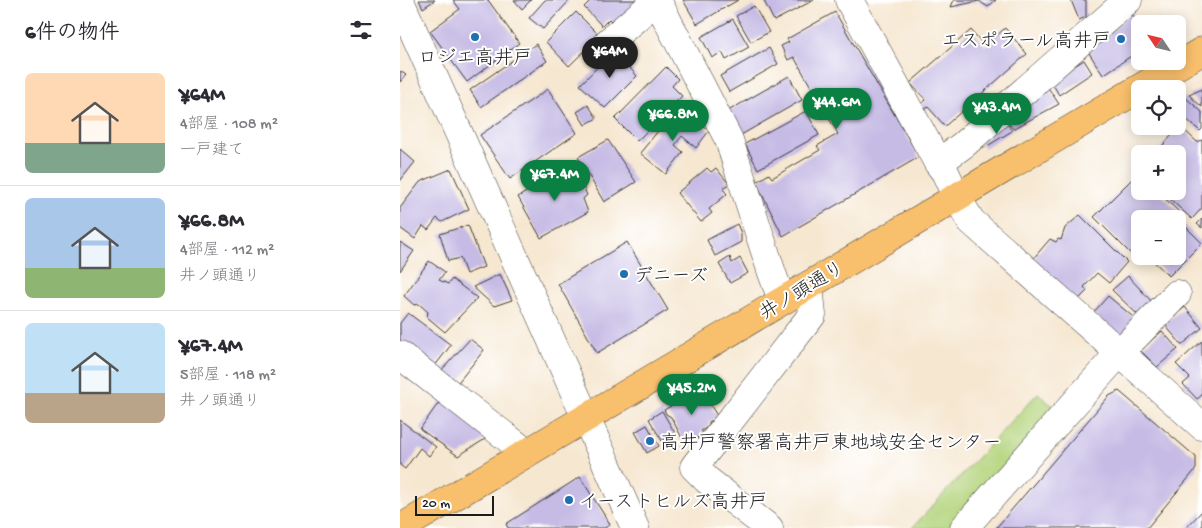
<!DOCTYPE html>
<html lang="ja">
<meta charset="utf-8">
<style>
:root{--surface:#fff;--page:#f7f7f7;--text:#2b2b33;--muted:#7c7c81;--line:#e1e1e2;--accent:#0b8043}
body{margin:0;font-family:"Gochi Hand","Klee One",sans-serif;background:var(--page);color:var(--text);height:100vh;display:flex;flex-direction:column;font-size:19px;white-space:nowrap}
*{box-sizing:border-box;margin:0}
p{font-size:16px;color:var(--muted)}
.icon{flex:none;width:28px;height:28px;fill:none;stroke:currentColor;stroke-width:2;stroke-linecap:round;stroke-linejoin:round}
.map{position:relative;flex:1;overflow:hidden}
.details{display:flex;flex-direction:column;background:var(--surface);width:400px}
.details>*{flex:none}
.needle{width:32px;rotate:305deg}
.tools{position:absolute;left:731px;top:15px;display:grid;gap:10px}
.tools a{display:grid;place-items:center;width:55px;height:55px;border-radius:8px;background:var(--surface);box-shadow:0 2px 12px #0003;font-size:25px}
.scale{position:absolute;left:15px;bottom:12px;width:79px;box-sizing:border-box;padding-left:5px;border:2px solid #1c1c1c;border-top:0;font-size:14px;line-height:18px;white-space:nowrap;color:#1c1c1c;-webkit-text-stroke:4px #fff;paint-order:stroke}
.price{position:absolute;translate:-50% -42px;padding:0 11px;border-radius:18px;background:var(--accent);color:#fff;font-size:16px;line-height:32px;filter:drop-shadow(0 1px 2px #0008)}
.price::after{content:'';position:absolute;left:50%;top:30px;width:15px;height:11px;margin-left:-8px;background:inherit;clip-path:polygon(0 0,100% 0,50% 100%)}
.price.selected{background:#222;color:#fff}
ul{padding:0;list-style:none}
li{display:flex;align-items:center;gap:15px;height:125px;padding:0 25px}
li+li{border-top:1px solid var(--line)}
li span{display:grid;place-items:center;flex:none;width:140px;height:100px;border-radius:8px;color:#555}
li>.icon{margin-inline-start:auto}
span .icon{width:60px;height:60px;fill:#fffc;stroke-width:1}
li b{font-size:21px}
h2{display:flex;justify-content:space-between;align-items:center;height:60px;padding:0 25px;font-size:21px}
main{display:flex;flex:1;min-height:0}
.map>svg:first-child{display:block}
</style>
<main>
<section class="details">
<h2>6件の物件<svg class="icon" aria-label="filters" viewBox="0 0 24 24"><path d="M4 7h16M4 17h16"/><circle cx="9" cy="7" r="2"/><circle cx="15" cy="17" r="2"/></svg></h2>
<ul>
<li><span style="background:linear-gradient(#ffd9b3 70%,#7fa58c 0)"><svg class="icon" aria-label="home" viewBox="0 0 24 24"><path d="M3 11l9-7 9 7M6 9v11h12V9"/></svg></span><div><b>¥64M</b><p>4部屋 · 108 m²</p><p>一戸建て</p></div></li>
<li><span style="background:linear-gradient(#a9c7e8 70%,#8fb573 0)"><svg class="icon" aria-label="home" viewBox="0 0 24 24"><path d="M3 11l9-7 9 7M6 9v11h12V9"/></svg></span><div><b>¥66.8M</b><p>4部屋 · 112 m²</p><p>井ノ頭通り</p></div></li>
<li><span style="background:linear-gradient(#bfe0f5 70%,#b9a48a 0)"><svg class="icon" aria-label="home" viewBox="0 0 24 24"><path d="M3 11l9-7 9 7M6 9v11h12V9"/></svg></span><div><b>¥67.4M</b><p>5部屋 · 118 m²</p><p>井ノ頭通り</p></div></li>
</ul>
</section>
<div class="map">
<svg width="802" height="528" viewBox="0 0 802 528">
<rect width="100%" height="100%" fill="#fff"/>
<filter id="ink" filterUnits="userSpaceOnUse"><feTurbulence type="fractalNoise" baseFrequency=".02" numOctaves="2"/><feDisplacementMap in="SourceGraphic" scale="10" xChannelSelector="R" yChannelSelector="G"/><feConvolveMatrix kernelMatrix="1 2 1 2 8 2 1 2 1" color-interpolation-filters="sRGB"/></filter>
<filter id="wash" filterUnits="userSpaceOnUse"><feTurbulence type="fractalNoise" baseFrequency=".0096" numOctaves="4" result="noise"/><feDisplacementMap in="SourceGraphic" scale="20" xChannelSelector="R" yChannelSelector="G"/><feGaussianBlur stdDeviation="1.12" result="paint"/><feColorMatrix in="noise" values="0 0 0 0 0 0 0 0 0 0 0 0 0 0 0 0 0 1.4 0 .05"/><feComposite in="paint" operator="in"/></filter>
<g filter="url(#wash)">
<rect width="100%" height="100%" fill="#f6e7d0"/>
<path fill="#b3d47c" stroke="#68784c" d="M 638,393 L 656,410 L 549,528 L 512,528 Z"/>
<g id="blocks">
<path fill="#c6bbe5" d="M 19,0 L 35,0 L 23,8 Z
M 53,0 L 88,0 L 119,43 L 67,82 L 30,31 L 60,9 Z
M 114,0 L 131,0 L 122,9 Z
M 145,0 L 170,0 L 143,29 L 129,18 Z
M 191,0 L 241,0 L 215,25 L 209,19 L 202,26 L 184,7 Z
M 283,0 L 338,0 L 297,24 Z
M 366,0 L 414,0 L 374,21 L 364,1 Z
M 554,0 L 596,0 L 588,7 L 579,1 L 551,7 Z
M 671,0 L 686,0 L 686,17 L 679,20 Z
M 354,6 L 369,32 L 351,42 L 336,16 Z
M 176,12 L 200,36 L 169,66 L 146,42 Z
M 435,12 L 519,157 L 383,236 L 356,182 L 369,174 L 372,178 L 420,150 L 417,146 L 438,134 L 394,57 L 388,60 L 381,46 L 389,42 L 387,39 Z
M 731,12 L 740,28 L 740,50 L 703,75 L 689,53 Z
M 333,19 L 349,47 L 326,60 L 322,52 L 312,58 L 301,37 Z
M 605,28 L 627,54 L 545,126 L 528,107 L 524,110 L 520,105 L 526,100 L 510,83 L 571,30 L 585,46 Z
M 136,44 L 147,61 L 81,107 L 70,90 Z
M 369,48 L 378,64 L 329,92 L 320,76 Z
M 211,53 L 217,59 L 223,53 L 233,63 L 229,67 L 237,76 L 205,108 L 180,85 Z
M 684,60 L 692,73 L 659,95 L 651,81 Z
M 266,67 L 278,79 L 272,86 L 282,96 L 237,141 L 215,119 Z
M 0,71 L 6,75 L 0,82 Z
M 389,76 L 402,100 L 341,135 L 328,111 Z
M 647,86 L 659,104 L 613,129 L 607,121 Z
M 148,89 L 177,133 L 110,179 L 80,135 Z
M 802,89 L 802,107 L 789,95 Z
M 785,97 L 802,112 L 802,129 L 800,131 L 778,112 L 778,107 Z
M 188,105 L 197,118 L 185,125 L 177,112 Z
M 406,111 L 419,135 L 358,169 L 345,144 Z
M 288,114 L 309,131 L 296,148 L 282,136 L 275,145 L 283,152 L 266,174 L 240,153 L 267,120 L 277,128 Z
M 606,122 L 612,131 L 584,148 L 581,142 Z
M 780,126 L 797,142 L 802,140 L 802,208 L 792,219 L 761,191 L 778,191 L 778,154 L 755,154 Z
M 208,140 L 236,182 L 204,202 L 178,157 Z
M 0,149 L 15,162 L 0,181 Z
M 172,164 L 187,195 L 183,199 L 188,212 L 141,238 L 118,197 Z
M 307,168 L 311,172 L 316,168 L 329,184 L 323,189 L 327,194 L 309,209 L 312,213 L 301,222 L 277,193 Z
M 51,169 L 69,209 L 42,222 L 37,218 L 28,230 L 23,226 L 15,239 L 0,228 L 0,208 L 20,182 Z
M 738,173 L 740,175 L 740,191 L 757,191 L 780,213 L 774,219 L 740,219 L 740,253 L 735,258 L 694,217 Z
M 680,215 L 727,262 L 709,283 L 697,273 L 684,287 L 687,291 L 677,301 L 632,260 L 650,239 L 656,242 L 658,239 L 661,240 L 665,228 Z
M 802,219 L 802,228 L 797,224 Z
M 782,223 L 802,243 L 769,276 L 748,256 L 778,256 L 778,227 Z
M 337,224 L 341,233 L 341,242 L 315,256 L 307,240 Z
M 68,225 L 84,267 L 66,274 L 60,258 L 48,261 L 40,234 Z
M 0,242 L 14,251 L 0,271 Z
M 227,242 L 268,310 L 197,353 L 158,284 Z
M 330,257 L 332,263 L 340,258 L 348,273 L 330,283 L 319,264 Z
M 29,261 L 45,272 L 39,280 L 48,284 L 52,279 L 77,298 L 45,332 L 27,317 L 28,312 L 19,304 L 14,305 L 4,296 Z
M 100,274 L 112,300 L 94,306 L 73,287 Z
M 728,276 L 753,303 L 739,316 L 712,290 Z
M 708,296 L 738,321 L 718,336 L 693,313 Z
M 785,307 L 802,328 L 782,345 L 764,324 Z
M 8,313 L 51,345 L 34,367 L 0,343 L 0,323 Z
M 762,331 L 778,349 L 757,367 L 740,350 Z
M 70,339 L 84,350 L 56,385 L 39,373 Z
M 802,341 L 802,395 L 797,399 L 783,384 L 790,378 L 776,364 Z
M 300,389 L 318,417 L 309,422 L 309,426 L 301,431 L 304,434 L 285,444 L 271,417 L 266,414 L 264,410 Z
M 719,391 L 796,457 L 796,469 L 747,528 L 596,528 L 709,396 Z
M 42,398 L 90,436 L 58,456 L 20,429 Z
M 262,411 L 275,433 L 262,441 L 249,419 Z
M 0,420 L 36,447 L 29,456 L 20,448 L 5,469 L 0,465 Z
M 247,425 L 259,446 L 247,453 L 235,432 Z
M 180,477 L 210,524 L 205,528 L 108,528 L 106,524 Z
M 802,511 L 802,528 L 786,528 Z"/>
</g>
</g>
<g filter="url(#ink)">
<use href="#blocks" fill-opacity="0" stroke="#3d3a37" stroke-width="1"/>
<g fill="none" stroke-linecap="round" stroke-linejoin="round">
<g stroke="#3d3a37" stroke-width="29">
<path id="minor" d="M 257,0 L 329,140 L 372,273 L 382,300
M 449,0 L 538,163 L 545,172 L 556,196 L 571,221 L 802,426
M 0,1 L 235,528
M 207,43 L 257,0
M 538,163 L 563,145 L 728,0
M 0,355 L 127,453
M 369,528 L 307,480 L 294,467 L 412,315 L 409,285
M 564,528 L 720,352 L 777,294"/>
</g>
<g stroke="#3d3a37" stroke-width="29">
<path id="major" d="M 1,528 L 802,51"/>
</g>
<use href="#minor" stroke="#fff" stroke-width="28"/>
<use href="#major" stroke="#f8bf6c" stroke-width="28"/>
</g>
</g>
<g fill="#1f6fb2" stroke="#fff" stroke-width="2">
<circle cx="75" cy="37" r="5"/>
<circle cx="721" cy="39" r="5"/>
<circle cx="224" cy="274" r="5"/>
<circle cx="250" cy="441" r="5"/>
<circle cx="169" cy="500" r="5"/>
</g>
<g text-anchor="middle" stroke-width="4" stroke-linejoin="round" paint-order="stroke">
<g font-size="19" fill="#1c1c1c" stroke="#fff" text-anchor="start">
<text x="711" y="46" text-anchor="end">エスポラール高井戸</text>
<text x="75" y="63" text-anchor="middle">ロジエ高井戸</text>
<text x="234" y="281">デニーズ</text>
<text x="260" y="448">高井戸警察署高井戸東地域安全センター</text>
<text x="179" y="507">イーストヒルズ高井戸</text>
</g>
<g font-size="19" fill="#1c1c1c" stroke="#fff">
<text transform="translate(401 289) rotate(-31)" y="7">井ノ頭通り</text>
</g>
</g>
</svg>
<div class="tools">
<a><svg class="needle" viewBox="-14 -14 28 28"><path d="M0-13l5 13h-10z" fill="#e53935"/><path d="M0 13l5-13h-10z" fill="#7c7c81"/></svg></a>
<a><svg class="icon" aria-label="locate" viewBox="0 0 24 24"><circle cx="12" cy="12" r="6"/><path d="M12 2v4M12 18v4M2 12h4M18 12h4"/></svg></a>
<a>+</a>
<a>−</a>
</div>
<div class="scale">20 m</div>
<b class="price selected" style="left:210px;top:79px">¥64M</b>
<b class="price" style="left:437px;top:130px">¥44.6M</b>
<b class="price" style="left:597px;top:135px">¥43.4M</b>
<b class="price" style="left:273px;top:142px">¥66.8M</b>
<b class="price" style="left:155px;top:202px">¥67.4M</b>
<b class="price" style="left:292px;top:416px">¥45.2M</b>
</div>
</main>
